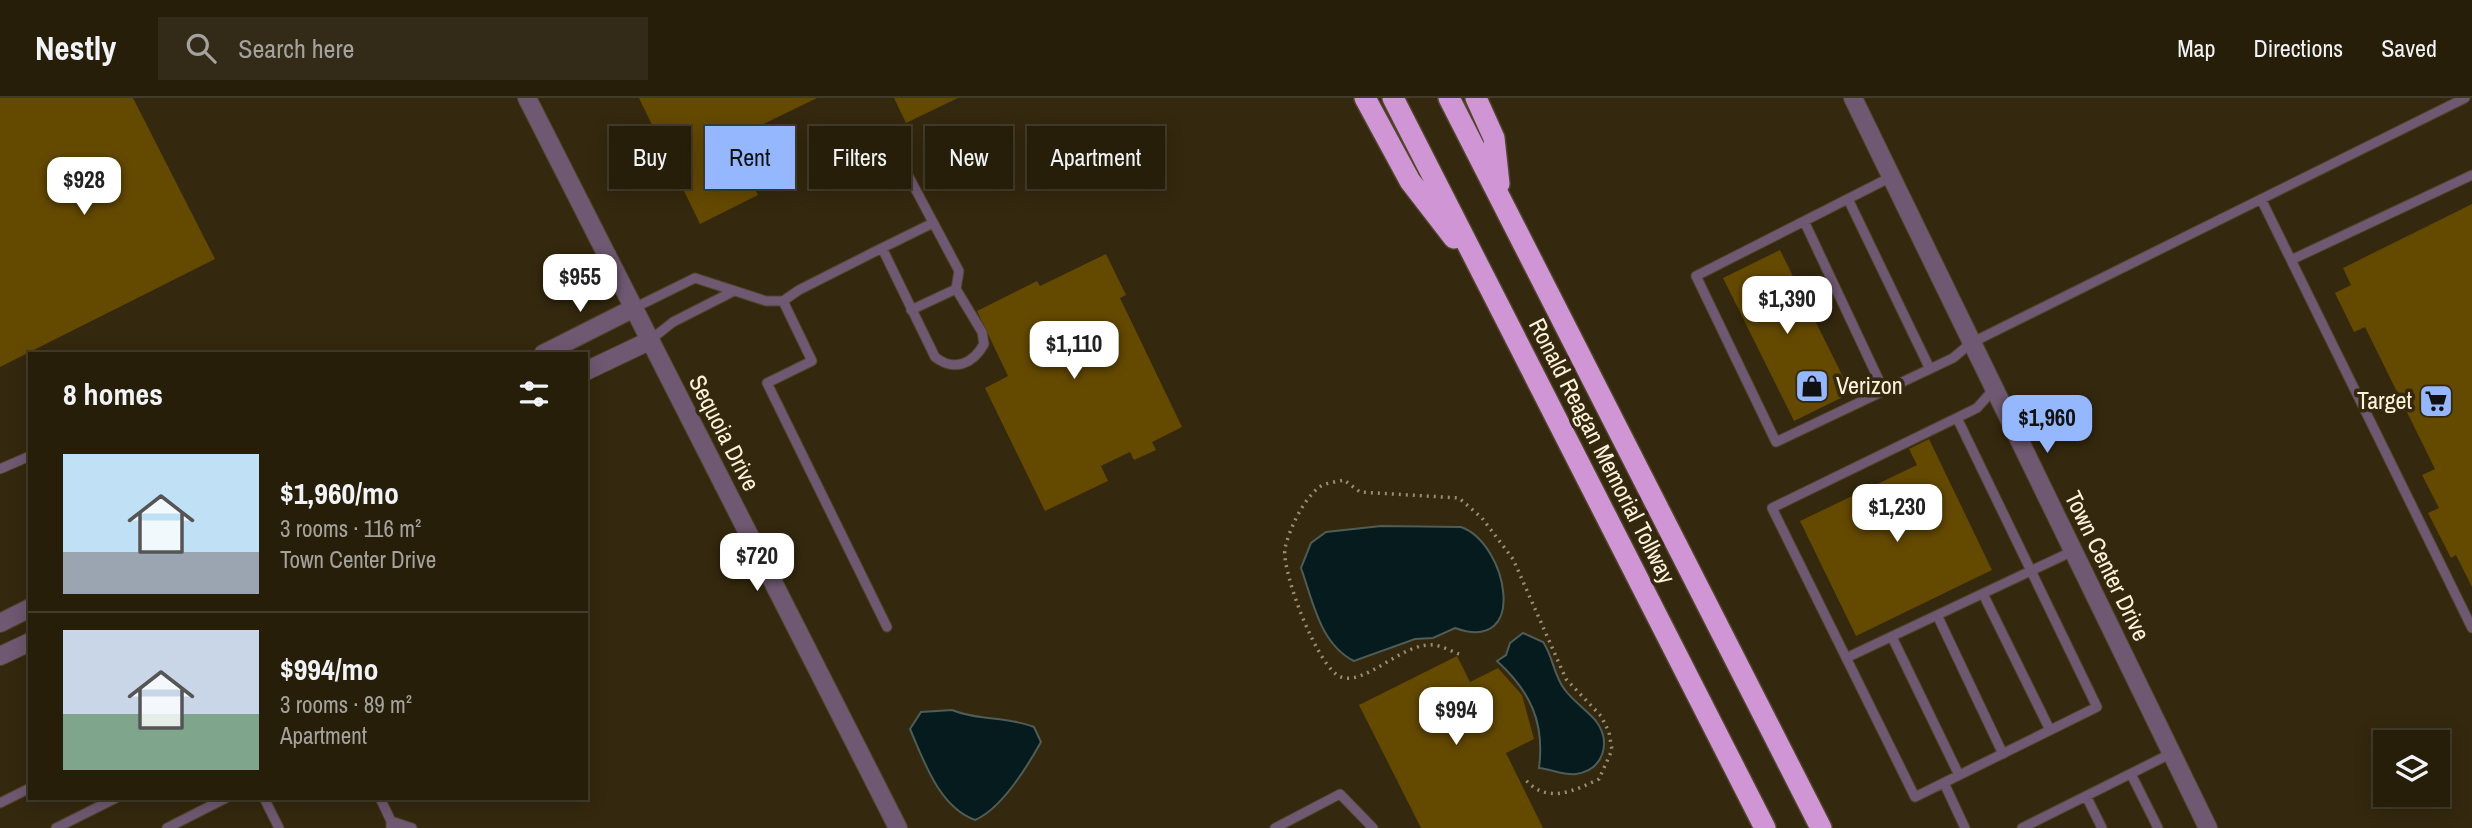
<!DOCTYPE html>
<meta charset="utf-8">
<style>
:root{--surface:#271e0a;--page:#332b18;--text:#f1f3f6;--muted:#a4a29c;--line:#433c2b;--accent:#94b7fd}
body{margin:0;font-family:"Archivo Narrow",sans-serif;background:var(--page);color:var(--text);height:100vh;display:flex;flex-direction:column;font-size:26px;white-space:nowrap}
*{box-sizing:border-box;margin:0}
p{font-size:23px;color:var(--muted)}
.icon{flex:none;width:38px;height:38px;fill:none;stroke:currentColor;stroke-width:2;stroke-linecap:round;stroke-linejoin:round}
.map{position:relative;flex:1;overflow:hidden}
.details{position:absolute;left:28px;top:254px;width:560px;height:448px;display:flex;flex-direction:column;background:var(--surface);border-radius:0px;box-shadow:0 4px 18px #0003,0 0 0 2px var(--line)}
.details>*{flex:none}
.guide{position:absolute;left:609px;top:28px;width:665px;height:63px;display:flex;gap:14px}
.fabs{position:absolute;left:2373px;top:632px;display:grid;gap:14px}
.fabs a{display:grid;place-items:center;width:77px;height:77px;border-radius:0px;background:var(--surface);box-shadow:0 4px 18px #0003,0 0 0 2px var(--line);font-size:35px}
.price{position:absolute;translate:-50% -60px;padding:0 16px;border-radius:14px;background:#fff;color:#222;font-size:23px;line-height:46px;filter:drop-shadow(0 2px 4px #0008)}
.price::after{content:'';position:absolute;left:50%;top:42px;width:21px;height:16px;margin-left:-10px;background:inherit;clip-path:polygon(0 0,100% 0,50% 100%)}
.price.active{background:var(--accent);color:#111}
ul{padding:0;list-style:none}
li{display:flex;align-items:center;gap:21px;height:175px;padding:0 35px}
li+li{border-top:2px solid var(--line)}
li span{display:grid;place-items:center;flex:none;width:196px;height:140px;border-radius:0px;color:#555}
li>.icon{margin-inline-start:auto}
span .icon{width:84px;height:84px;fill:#fffc;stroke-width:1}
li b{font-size:30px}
h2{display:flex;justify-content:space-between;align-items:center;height:84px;padding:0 35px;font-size:30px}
.pill{padding:0 24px;border-radius:0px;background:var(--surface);box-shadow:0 4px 18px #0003,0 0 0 2px var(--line);font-size:24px;line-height:63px}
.pill.active{background:var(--accent);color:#111}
header{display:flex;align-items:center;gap:42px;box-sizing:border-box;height:98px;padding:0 35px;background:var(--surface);border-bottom:2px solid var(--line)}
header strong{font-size:33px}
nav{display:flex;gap:38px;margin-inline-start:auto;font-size:24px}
.search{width:490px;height:63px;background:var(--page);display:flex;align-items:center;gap:18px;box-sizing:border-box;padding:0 24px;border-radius:0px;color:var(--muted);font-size:26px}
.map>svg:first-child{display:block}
</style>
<header>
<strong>Nestly</strong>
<div class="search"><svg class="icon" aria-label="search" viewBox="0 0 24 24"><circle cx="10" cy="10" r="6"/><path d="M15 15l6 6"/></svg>Search here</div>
<nav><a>Map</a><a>Directions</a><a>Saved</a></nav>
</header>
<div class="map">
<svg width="2472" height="730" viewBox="0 0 2472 730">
<rect width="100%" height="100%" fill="#34280e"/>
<path fill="#051b1d" stroke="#505c56" stroke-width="2" d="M 1381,428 L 1461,429 C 1507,445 1530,557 1455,530 L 1433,540 L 1415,541 L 1354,563 C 1320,546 1313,503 1301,470 L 1311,445 L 1326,434 Z
M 1523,535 L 1543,544 C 1553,558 1554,579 1565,592 C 1574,604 1587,612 1596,623 C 1612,645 1603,672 1576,676 C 1566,678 1550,671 1539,670 C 1545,624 1530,593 1497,563 L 1506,557 L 1510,545 Z
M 952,612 C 978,623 1007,618 1034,629 L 1041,644 C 1027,669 1001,711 975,722 C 939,709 924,663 910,631 L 921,614 Z"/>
<path fill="#644901" d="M 0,0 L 133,0 L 215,161 L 0,269 Z
M 639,0 L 817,0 L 731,42 L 758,97 L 700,126 Z
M 894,0 L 958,0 L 906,25 Z
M 2472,106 L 2472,489 L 2456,457 L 2451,460 L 2428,415 L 2439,410 L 2422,377 L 2435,371 L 2365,229 L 2354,234 L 2335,195 L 2351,187 L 2343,170 Z
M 1780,152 L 1851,295 L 1794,323 L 1723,180 Z
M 1106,156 L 1126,197 L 1120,200 L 1182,329 L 1152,344 L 1156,352 L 1134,362 L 1130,354 L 1101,368 L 1108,383 L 1045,413 L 985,290 L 1008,278 L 977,213 L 1037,183 L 1040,188 Z
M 1929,341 L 1992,472 L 1856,538 L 1800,423 L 1917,367 L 1909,351 Z
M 1457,558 L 1470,584 L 1498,570 L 1522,597 L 1534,641 L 1506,655 L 1543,730 L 1421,730 L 1359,607 Z"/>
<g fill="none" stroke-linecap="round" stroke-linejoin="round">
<g stroke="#50442b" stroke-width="11">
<path id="lane" d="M 1891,79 L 1696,178 L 1776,344 L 1953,260 L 1971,245 L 2465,0
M 1848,101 L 1930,271
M 2261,101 L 2472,530
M 1804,123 L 1884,293
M 882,150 L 933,125
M 2291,162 L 2472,77
M 783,203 L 799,192 L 882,150 L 935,259 C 954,274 973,266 984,246 L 982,234 L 956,191 L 959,173 L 901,64
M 634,210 L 695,180 L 766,203 L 783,203 L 812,263 L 767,285 L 887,529
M 911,212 L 956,191
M 649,243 L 673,224 L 734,193
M 1957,320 L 2097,609 L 1915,699 L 1772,410 L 1977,310 L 1994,291
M 0,371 L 30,358
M 1983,496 L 2050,632
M 1937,517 L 2003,656
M 1892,539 L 1959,677
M 1846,560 L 2073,453
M 2131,676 L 2158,730
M 1944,685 L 1965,730
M 2086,698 L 2102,730
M 264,700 L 279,730
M 380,700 L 391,723 L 391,730
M 0,705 L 30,690
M 391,723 L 412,730
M 56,730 L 116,700
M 167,730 L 226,700
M 1275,730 L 1340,696 L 1373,730
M 2022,730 L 2172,655"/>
</g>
<g stroke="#50442b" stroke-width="20">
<path id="street" d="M 527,0 L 898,730
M 1853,0 L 2208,730
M 543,256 L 634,210
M 586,273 L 649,243
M 0,525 L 30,510
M 0,558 L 30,544"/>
</g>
<g stroke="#50442b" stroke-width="24">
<path id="highway" d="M 1365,0 L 1410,83 L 1454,140
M 1393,0 L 1765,730
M 1449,0 L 1821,730
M 1476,0 L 1494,40 L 1499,86"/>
</g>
<path stroke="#998d74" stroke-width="3.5" stroke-dasharray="2 5" stroke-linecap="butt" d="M 1459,556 C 1451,553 1442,548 1434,547 C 1402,544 1366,588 1341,579 C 1318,571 1281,473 1285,450 C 1290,430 1302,404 1318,390 C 1324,385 1336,384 1344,382 L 1360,394 L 1459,400 L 1482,420 L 1513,461 L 1566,581 L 1601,618 L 1609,634 L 1612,652 L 1599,681 C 1574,693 1546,707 1524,680"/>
<use href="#lane" stroke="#6f5871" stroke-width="9"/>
<use href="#street" stroke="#6f5871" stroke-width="18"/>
<use href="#highway" stroke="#cf95d4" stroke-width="21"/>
</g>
<defs>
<g id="shop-square" transform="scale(1.75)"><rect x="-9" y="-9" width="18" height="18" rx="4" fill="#94b7fd" stroke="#34280e"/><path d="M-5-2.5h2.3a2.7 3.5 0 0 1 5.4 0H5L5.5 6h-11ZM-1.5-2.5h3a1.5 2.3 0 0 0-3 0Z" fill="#111"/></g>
<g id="supermarket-square" transform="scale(1.75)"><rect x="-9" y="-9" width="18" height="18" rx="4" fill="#94b7fd" stroke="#34280e"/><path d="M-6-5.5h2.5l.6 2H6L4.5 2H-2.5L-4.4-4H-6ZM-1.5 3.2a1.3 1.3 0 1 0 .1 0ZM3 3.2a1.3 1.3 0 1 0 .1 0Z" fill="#111"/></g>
</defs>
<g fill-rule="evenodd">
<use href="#shop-square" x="1812" y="288"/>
<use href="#supermarket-square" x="2436" y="303"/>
</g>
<g text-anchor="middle" stroke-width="7" stroke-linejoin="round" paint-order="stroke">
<g font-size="24" fill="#fff3dc" stroke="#34280e" text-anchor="start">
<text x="1836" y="296">Verizon</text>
<text x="2412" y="311" text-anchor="end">Target</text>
</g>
<g font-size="24" fill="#fff3dc" stroke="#34280e">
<text transform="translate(724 335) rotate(63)" y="8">Sequoia Drive</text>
<text transform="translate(1602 353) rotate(63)" y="8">Ronald Reagan Memorial Tollway</text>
<text transform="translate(2107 468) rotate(64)" y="8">Town Center Drive</text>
</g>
</g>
</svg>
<div class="fabs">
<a><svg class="icon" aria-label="layers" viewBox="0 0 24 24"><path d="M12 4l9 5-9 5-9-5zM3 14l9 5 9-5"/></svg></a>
</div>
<b class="price" style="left:84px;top:119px">$928</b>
<b class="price" style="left:580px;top:216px">$955</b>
<b class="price" style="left:1787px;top:238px">$1,390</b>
<b class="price" style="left:1074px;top:283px">$1,110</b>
<b class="price active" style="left:2047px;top:357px">$1,960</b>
<b class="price" style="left:1897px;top:446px">$1,230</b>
<b class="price" style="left:757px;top:495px">$720</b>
<b class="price" style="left:1456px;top:649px">$994</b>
<div class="guide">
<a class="pill">Buy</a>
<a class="pill active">Rent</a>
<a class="pill">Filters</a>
<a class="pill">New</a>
<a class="pill">Apartment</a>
</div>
<section class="details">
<h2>8 homes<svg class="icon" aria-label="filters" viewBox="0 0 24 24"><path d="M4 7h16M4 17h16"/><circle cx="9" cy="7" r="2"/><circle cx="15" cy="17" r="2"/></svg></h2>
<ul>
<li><span style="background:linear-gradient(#bfe0f5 70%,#9aa5b1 0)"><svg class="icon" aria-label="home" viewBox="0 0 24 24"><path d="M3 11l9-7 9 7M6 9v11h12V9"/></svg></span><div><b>$1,960/mo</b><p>3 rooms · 116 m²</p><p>Town Center Drive</p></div></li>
<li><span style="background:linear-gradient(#c9d6e8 60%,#7fa58c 0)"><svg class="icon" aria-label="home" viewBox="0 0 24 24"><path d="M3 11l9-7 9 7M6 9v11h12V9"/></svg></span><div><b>$994/mo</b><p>3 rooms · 89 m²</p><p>Apartment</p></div></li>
</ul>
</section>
</div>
